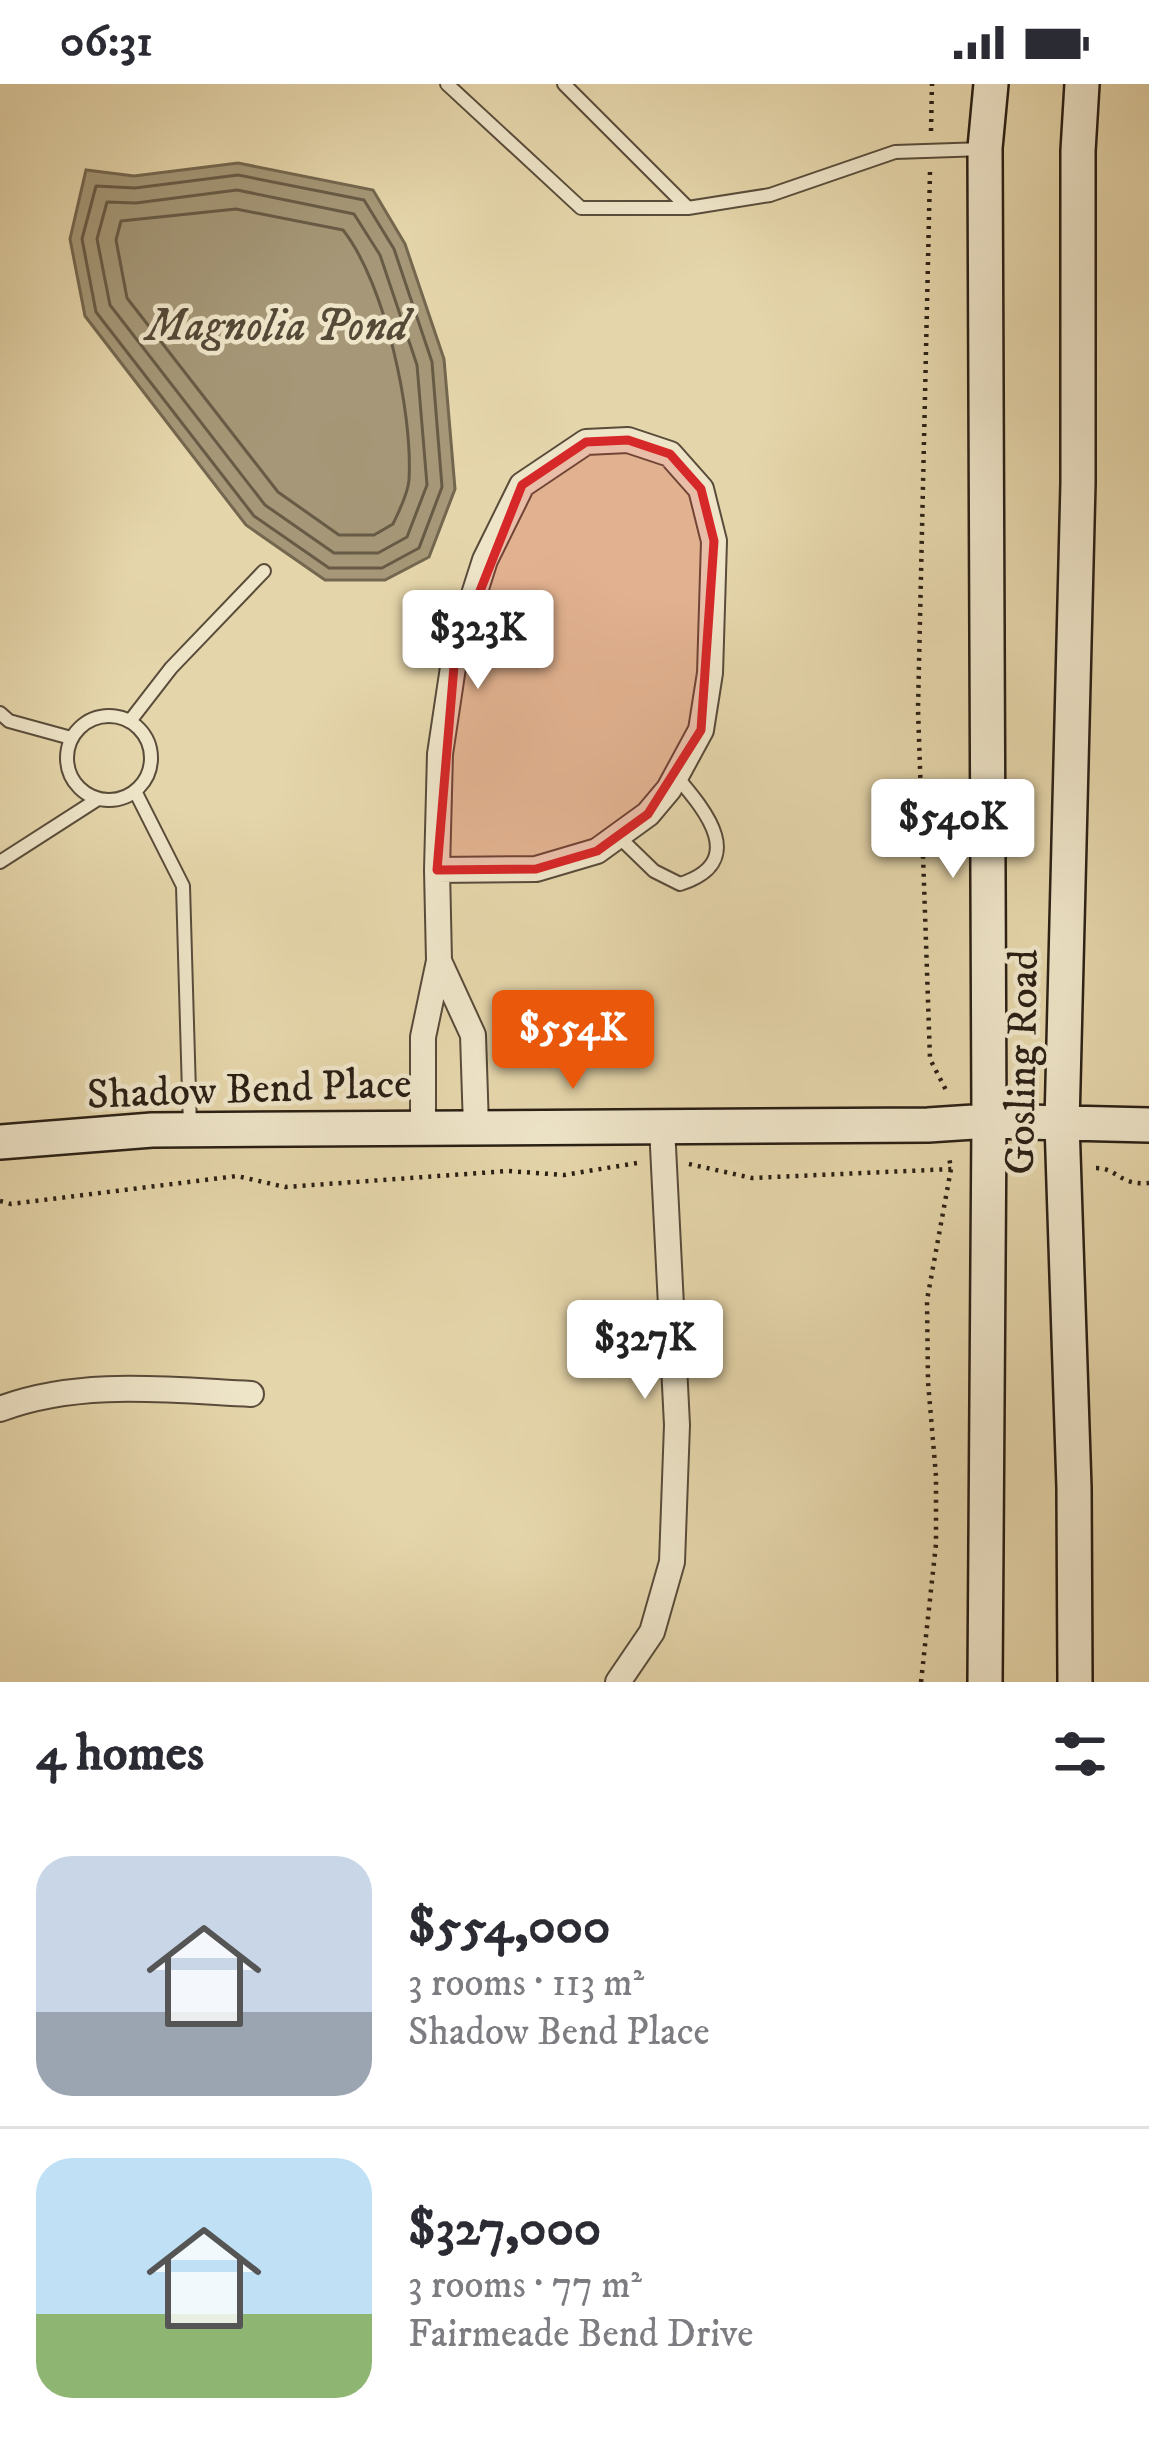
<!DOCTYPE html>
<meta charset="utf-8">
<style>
:root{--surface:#fff;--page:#f2f2f3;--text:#2b2b33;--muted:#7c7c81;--line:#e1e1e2;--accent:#ea580c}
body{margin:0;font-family:"IM FELL DW Pica",serif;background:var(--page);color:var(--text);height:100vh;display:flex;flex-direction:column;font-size:45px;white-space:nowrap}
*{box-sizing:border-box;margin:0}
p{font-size:39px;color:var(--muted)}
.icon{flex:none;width:66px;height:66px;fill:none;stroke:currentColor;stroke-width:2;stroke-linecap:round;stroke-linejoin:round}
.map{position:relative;height:1598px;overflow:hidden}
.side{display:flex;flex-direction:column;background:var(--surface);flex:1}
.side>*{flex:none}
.price{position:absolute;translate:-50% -102px;padding:0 27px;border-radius:12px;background:#fff;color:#222;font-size:39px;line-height:78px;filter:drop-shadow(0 3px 6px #0008)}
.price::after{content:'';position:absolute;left:50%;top:72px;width:36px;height:27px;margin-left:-18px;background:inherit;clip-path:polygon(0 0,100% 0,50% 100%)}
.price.selected{background:var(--accent);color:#fff}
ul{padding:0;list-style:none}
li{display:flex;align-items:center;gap:36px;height:300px;padding:0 36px}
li+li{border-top:3px solid var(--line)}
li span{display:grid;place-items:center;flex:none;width:336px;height:240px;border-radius:36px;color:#555}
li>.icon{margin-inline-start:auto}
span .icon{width:144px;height:144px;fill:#fffc;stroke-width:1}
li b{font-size:51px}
h2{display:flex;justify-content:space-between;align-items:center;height:144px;padding:0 36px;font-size:51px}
.status{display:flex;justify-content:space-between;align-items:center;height:84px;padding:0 60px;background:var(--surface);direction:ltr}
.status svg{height:33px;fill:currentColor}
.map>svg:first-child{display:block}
</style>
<div class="status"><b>06:31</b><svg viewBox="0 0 49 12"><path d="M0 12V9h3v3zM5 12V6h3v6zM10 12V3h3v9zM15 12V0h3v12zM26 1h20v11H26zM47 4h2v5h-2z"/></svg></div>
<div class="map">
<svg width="1149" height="1598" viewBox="0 0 1149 1598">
<rect width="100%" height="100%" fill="#e5d5aa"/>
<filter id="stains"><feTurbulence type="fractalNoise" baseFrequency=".00167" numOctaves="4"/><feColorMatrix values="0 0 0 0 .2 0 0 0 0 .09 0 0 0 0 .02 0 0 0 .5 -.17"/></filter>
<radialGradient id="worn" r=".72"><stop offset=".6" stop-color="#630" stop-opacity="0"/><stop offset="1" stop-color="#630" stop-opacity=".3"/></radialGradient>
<path fill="#a59777" stroke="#74674f" stroke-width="3" d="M 238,79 L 373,106 L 405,160 L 444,275 L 455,405 L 429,473 L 385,496 L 325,496 L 246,441 L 85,232 L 70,155 L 86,86 L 134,92 Z"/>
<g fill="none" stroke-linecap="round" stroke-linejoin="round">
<path stroke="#685b46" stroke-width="3" d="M 238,91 L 364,116 L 394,165 L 432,278 L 442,403 L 419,464 L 382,484 L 329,484 L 254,432 L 96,228 L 82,155 L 96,102 L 135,104 Z
M 237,106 L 354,130 L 380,171 L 417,281 L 427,401 L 407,453 L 378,469 L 334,469 L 265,421 L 110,221 L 97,155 L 107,118 L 136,119 Z
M 236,125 L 343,146 C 385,199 413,328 409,396 C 408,410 399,427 393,440 L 374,451 L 339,451 L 278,408 L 127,214 L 116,156 L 121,137 Z"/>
<g stroke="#594c3a" stroke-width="16">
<path id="lane" d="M 447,0 L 581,124 L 688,124 L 770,111 L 895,68 L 984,65
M 564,0 L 688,124
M 0,629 L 9,637 L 71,654
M67 674a42 42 0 1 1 84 0a42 42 0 1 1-84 0Z
M 130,637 L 171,584 L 264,487
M 135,707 L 183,802 L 190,1043
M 619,753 L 654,787 L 680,800 C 748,778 707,728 676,692
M 0,778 L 98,715"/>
</g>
<g stroke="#594c3a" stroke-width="28">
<path id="street" d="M 439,877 L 473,951 L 476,1043
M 423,1043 L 423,953 L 439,877 L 437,786 L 440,670 L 455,570 L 485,476 L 522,401 L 586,358 L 628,356 L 670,370 L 701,405 L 714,457 L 710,589 L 701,646 L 669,705 L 648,730 L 597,767 L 536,785 L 437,786
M 0,1325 C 79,1295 169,1306 251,1310
M 618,1598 L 652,1548 L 672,1478 L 677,1341 L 662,1043"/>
</g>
<g stroke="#2a1f14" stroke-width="38">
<path id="secondary" d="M 0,1058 L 152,1046 L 928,1041 L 989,1037 L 1149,1041
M 985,1598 L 989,1037 L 985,64 L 991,0
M 1075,1598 L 1074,1404 L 1062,1039 L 1078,399 L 1078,67 L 1082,0"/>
</g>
<path stroke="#2a1f14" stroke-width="4.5" stroke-dasharray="3 6" stroke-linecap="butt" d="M 931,47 L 932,0
M 930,88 L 918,625 L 930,975 L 947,1008
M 689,1080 L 752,1094 L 952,1085
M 1096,1084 C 1118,1084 1119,1102 1149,1099
M 0,1117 L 11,1120 L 237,1092 L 285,1103 L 508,1087 L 564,1091 L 637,1079
M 921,1598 L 936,1460 L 936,1392 L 928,1298 L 927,1216 L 951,1085 L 949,1073"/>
<use href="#lane" stroke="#eee4c8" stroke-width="12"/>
<use href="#street" stroke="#eee4c8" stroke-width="24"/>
<use href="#secondary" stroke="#eee4c8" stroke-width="33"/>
</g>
<path fill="#d62828" fill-opacity="0.2" stroke="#d62828" stroke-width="9" stroke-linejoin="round" d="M 628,356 L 670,370 L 701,405 L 714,457 L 701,646 L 648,730 L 597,767 L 536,785 L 437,786 L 455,570 L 522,401 L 586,358 Z"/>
<g text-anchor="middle" stroke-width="9" stroke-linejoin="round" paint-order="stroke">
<g font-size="42" fill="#2a1f14" stroke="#eee4c8">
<text transform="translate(1020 978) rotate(-89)" y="15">Gosling Road</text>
<text transform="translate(249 1003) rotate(-2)" y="15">Shadow Bend Place</text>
</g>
<g font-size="45" font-style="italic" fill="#554937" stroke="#eee4c8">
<text x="277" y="256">Magnolia Pond</text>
</g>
</g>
<rect width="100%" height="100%" filter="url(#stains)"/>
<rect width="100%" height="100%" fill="url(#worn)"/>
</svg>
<b class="price" style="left:478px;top:608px">$323K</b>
<b class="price" style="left:953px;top:797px">$540K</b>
<b class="price selected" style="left:573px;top:1008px">$554K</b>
<b class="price" style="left:645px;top:1318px">$327K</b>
</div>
<section class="side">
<h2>4 homes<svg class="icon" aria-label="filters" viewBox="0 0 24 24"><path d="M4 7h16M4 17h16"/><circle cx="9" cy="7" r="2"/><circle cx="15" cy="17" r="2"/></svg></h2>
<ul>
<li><span style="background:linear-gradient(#c9d6e8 65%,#9aa5b1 0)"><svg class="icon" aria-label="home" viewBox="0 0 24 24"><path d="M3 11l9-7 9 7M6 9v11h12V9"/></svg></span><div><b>$554,000</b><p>3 rooms · 113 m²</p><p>Shadow Bend Place</p></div></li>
<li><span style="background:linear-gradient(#bfe0f5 65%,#8fb573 0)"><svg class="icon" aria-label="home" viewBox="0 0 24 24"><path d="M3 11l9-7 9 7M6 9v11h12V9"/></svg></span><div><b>$327,000</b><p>3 rooms · 77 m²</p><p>Fairmeade Bend Drive</p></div></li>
</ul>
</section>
